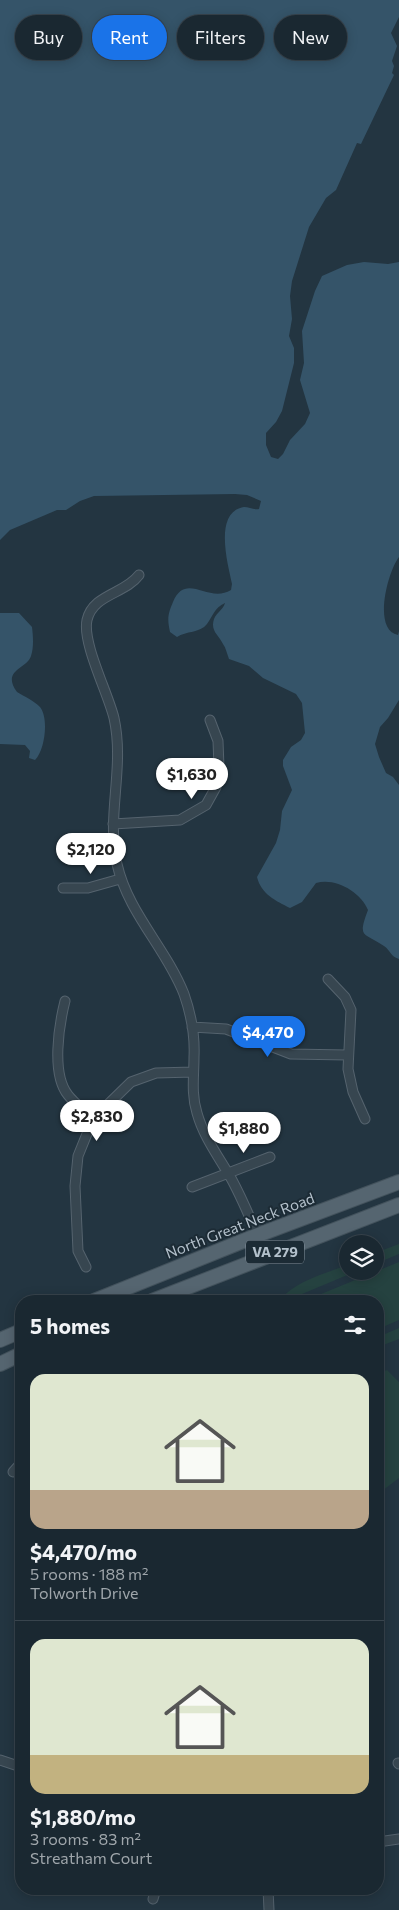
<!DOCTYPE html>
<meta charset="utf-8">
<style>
:root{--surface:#1a2831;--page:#233039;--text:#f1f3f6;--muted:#9fa6ab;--line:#38444d;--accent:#1a73e8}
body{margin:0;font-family:Commissioner,sans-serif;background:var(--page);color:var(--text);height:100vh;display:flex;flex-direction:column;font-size:19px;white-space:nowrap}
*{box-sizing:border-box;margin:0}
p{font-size:16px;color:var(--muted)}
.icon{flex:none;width:28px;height:28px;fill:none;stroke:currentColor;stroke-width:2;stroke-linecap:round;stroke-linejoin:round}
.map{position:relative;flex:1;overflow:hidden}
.panel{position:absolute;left:15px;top:1295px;width:369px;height:600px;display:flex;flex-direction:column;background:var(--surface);border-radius:20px;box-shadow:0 2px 12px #0003,0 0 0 1px var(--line)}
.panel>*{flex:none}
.hud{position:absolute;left:15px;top:15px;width:370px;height:45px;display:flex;gap:10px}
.tools{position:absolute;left:339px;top:1235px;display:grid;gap:10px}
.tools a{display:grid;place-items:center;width:45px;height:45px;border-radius:50%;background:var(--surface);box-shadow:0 2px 12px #0003,0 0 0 1px var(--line);font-size:25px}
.price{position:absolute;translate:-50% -42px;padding:0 11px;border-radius:18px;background:#fff;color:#222;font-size:16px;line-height:32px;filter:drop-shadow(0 1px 2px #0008)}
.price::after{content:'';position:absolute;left:50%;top:30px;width:15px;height:11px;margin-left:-8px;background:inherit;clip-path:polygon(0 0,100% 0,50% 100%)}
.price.selected{background:var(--accent);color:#fff}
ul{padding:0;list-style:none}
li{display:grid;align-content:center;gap:10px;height:265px;padding:0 15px}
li+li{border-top:1px solid var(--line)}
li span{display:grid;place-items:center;height:155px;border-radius:15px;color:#555}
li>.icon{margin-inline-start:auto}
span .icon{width:90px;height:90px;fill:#fffc;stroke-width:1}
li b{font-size:21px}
h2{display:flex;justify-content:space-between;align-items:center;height:60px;padding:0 15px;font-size:21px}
.tag{padding:0 18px;border-radius:22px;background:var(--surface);box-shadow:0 2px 12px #0003,0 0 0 1px var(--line);font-size:18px;line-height:45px}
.tag.selected{background:var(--accent);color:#fff}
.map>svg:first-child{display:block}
</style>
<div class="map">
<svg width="399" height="1910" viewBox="0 0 399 1910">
<rect width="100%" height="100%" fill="#233541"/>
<path fill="#254240" d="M 399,1244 L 399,1254 L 375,1264 L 375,1253 Z
M 399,1262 L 399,1320 L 378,1329 L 378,1301 L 304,1301 Z
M 347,1265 L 348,1271 L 357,1271 L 302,1294 L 291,1301 L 279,1301 C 295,1281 324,1274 347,1265 Z
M 399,1328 L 399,1339 L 378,1347 L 378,1337 Z
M 387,1370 L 399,1382 L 399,1478 L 378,1494 L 378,1374 Z"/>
<path fill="#355469" d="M 0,0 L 399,0 L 399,17 L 391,33 L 397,46 L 392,61 L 394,66 L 392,73 L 394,75 L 361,144 L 357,143 L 336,190 L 326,198 L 309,227 L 292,281 L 290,296 L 292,319 L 289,336 L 294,348 L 294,363 L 282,411 L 276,422 L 266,433 L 266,445 L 271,457 L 278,459 L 283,454 L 290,440 L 305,424 L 310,413 L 300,380 L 304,363 L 302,331 L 315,291 L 322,276 L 347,265 L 364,262 L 388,264 L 399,262 L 399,557 C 388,571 372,630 398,635 L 399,631 L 399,700 L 388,718 L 380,727 L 375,744 L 379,757 L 386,773 L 393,777 L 399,785 L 399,959 C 390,956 391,951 384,946 C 364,932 357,939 368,910 C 361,892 335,877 316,883 L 302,902 L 290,908 C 276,901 261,894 257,877 L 276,843 L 280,830 L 282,811 L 292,790 L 283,766 L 283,760 L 291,747 L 301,740 L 305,733 L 302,703 L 296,694 L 263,678 L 249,666 L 229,659 C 227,654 226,648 223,644 C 219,635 210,631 214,619 C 217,612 223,610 225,603 C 214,608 213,616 207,624 C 200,633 186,631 177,637 L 170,632 C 167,618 168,614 173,602 C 186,571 208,604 231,590 L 232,584 C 228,564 213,512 244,507 C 249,507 254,510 259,509 L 261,501 L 247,495 L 235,494 L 94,496 L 80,501 L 66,510 L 57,510 L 10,530 L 0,540 Z
M 0,613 L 19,613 L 32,627 C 33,635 34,647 31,656 C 27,669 1,670 17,692 C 25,697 33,700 40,707 C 49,718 45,750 35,760 L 29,758 L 30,751 L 25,745 L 0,744 Z"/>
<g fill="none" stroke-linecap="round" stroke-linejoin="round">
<g stroke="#55636e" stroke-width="11">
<path id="minor" d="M 139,575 C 125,594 93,594 87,620 C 82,643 108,693 114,718 C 125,768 106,815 117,864 C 128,913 166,948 184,994 C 191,1014 195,1036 194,1057 C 194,1076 191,1094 197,1113 C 204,1138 219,1157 232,1180 C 245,1204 255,1230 266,1255
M 113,824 L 180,820 L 206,805 L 216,787 L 219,767 L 218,741 L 210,720
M 63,888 L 88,888 L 120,879
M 328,979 L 345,997 L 351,1010 L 348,1069 L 353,1092 L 365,1119
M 65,1001 C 59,1025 51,1074 68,1095 C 75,1104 85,1111 93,1119
M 192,1027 L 226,1029 L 291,1054 L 347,1055
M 192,1187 L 270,1157
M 86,1267 L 78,1251 L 75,1186 L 78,1156 L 93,1119 L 131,1082 L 156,1073 L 193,1072
M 13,1472 L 21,1463
M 0,1760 L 21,1767
M 398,1763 L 399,1764
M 378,1842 L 399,1839
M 268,1889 L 269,1910
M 153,1899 L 156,1889"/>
</g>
<g stroke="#43525c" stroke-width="16">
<path id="primary" d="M 94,1301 L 258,1235 L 399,1182
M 152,1301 L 399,1205
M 0,1340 L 21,1331
M 0,1364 L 21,1354"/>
</g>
<use href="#minor" stroke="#374650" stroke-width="9"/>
<use href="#primary" stroke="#556570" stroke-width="14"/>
</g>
<g text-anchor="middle" stroke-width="4" stroke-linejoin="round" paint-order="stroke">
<rect fill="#1c2b35" stroke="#86939e" stroke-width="1" x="246" y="1240.5" width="58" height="23" rx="4"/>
<g font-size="14" font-weight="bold" fill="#b3c0cb">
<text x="275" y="1257">VA 279</text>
</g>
<g font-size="15" fill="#b3c0cb" stroke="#1c2b35">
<text transform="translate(240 1226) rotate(-21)" y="5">North Great Neck Road</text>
</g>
</g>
</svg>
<div class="tools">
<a><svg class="icon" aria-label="layers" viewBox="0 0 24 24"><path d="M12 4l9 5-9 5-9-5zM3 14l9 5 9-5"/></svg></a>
</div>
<b class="price" style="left:192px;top:800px">$1,630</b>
<b class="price" style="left:91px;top:875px">$2,120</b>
<b class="price selected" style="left:268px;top:1058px">$4,470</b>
<b class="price" style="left:97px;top:1142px">$2,830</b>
<b class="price" style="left:244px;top:1154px">$1,880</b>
<div class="hud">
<a class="tag">Buy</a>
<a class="tag selected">Rent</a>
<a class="tag">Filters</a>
<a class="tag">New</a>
</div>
<section class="panel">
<h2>5 homes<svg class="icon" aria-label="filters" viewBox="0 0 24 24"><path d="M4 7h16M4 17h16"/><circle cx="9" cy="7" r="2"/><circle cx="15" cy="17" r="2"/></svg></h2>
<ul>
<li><span style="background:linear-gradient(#dfe7d0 75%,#b9a48a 0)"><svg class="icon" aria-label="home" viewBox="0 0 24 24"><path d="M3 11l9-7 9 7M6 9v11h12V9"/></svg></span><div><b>$4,470/mo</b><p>5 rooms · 188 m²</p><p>Tolworth Drive</p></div></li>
<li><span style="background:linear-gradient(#dfe7d0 75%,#c2b280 0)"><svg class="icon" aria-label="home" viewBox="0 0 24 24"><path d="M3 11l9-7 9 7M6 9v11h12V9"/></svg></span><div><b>$1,880/mo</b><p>3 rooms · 83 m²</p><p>Streatham Court</p></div></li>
</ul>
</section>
</div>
